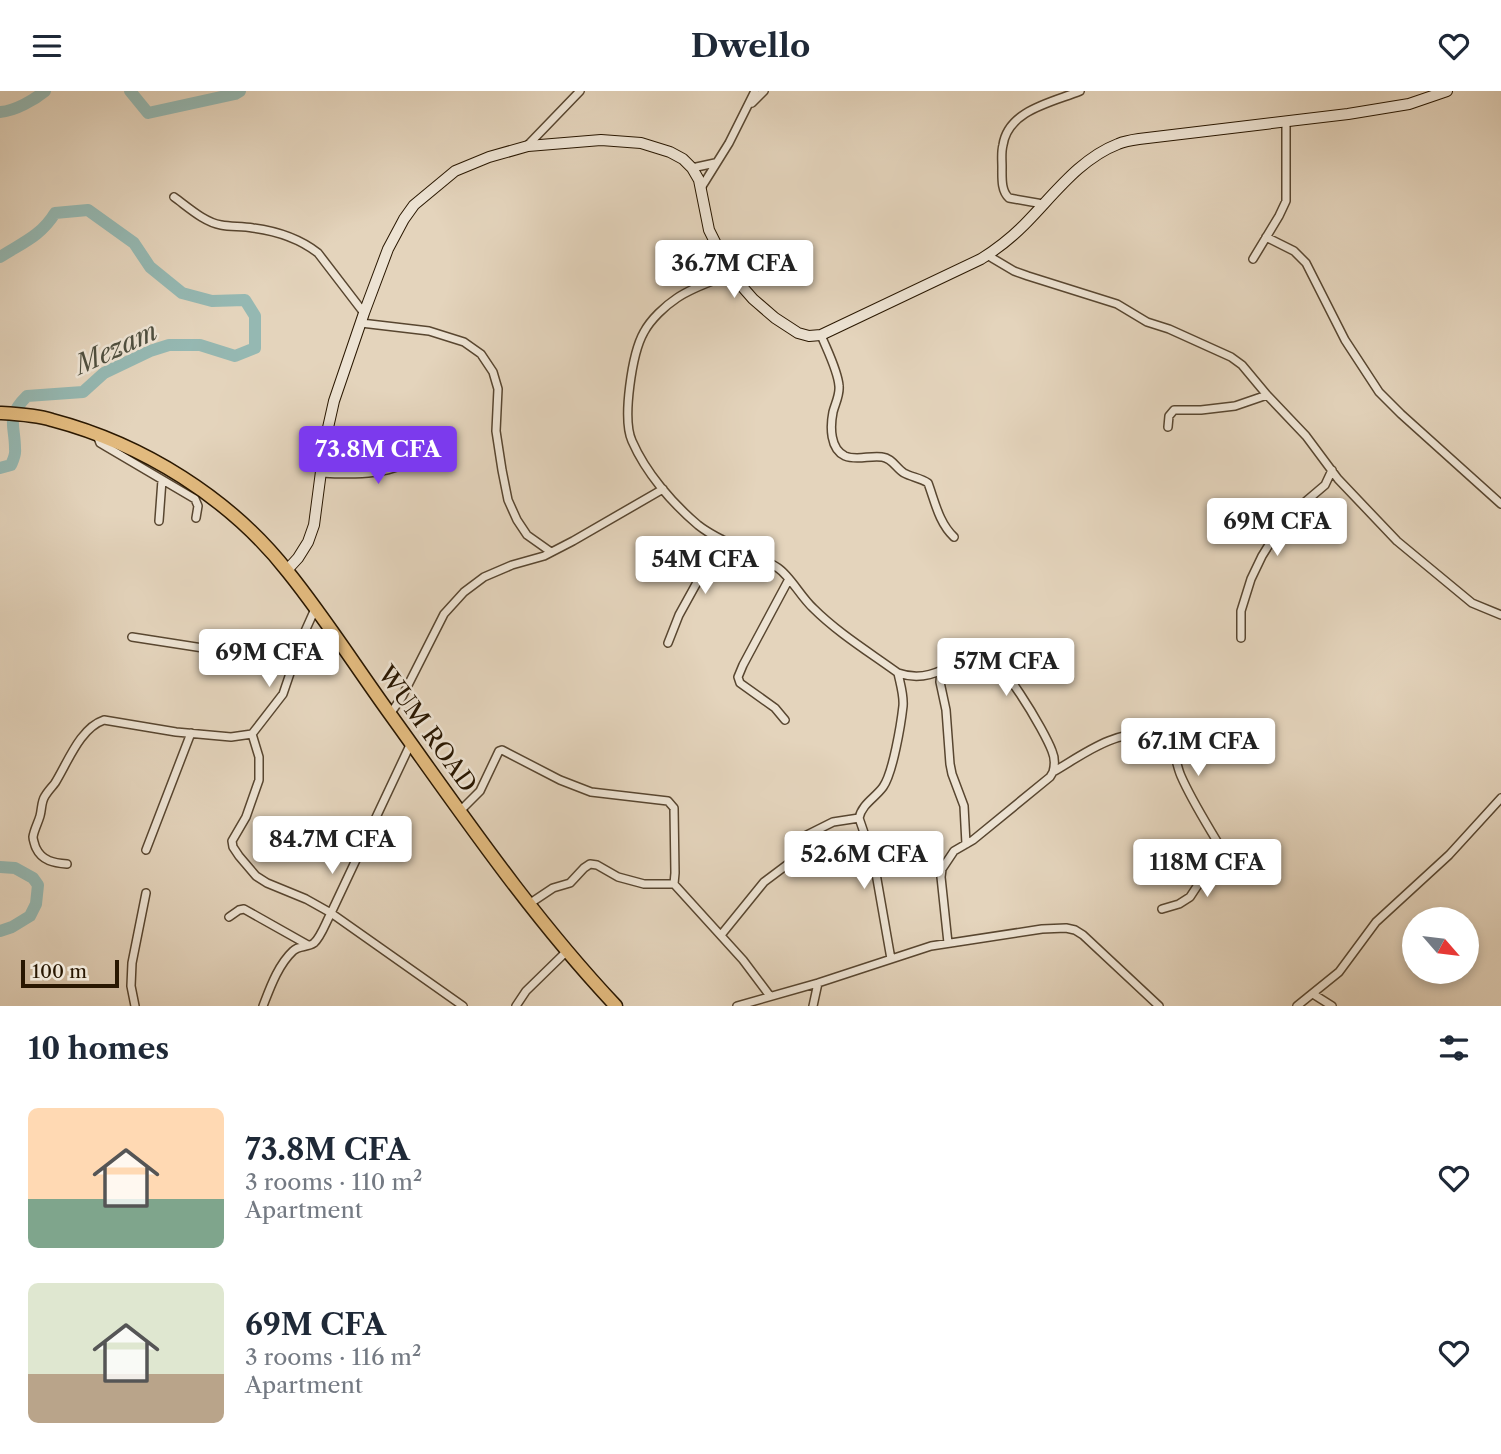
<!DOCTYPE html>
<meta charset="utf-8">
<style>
:root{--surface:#fff;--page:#f6f6f7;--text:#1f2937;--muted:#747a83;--accent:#7c3aed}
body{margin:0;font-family:"Libre Caslon Text",serif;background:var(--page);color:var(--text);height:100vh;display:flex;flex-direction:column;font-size:26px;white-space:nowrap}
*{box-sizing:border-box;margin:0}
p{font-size:23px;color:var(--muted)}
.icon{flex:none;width:38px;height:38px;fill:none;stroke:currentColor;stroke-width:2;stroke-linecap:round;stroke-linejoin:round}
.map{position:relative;height:915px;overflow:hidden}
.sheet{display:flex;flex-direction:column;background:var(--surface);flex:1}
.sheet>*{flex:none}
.needle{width:46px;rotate:118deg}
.fabs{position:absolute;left:1402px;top:816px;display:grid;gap:14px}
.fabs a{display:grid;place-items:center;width:77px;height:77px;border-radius:50%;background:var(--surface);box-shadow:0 4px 10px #0003;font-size:35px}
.scale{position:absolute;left:21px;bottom:18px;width:98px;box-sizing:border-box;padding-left:7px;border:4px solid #291701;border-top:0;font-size:19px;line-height:24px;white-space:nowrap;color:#291701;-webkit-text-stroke:5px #ede3d3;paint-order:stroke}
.price{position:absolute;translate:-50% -60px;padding:0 16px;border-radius:7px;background:#fff;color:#222;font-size:23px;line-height:46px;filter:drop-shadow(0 2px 4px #0008)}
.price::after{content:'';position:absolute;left:50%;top:42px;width:21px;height:16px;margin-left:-10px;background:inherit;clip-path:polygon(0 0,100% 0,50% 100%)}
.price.current{background:var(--accent);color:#fff}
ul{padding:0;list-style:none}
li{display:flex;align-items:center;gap:21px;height:175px;padding:0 28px}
li span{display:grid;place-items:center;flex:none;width:196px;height:140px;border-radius:10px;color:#555}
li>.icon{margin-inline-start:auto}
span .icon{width:84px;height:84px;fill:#fffc;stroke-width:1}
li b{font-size:30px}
h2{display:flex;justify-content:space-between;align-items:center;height:84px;padding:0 28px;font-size:30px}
header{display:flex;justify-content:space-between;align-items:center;height:91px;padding:0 28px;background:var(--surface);font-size:32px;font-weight:800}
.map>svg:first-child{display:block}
</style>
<header><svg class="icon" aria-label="menu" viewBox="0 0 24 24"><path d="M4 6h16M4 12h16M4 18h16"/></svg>Dwello<svg class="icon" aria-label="heart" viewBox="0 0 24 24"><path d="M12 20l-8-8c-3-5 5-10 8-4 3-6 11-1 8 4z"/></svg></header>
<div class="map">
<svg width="1501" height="915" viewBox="0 0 1501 915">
<rect width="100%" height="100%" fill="#e4d4bc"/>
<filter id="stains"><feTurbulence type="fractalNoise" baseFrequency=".00286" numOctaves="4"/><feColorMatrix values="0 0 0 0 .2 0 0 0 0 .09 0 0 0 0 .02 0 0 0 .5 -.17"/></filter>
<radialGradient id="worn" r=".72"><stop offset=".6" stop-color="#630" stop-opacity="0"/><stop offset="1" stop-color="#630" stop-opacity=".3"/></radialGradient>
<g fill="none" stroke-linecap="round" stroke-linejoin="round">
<path stroke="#95b8b2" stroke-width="12" d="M 130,0 L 148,22 L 235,3 L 240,0
M 0,21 C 15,20 34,9 45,0
M 0,166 C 22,152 41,145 55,122 L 88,119 L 134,152 L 150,176 L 182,202 L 212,210 L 245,209 L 255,225 L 255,257 L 235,265 L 200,254 L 169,254 L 150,260 L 104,282 L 83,301 L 27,305 C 5,327 15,332 15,358 C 16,364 13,369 11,374 L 0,377
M 0,776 L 15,777 L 33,787 L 38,794 L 36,813 L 30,825 L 12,836 L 0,840"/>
<g stroke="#584630" stroke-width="10">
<path id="street" d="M 752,12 L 764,0
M 526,56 L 580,0
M 692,77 L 715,72
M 701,97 L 729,52 L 755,0
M 174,106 C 188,116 204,131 221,134 C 231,136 242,135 253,137 C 276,140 300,148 318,162 L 364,222
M 1043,113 L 1009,107 C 1001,100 1002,87 1002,76 C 1002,69 1001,61 1003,54 C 1008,19 1053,11 1080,0
M 1266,146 L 1294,160 L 1306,172 L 1345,249 L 1379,301 L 1401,323 L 1501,413
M 987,164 L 1014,180 L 1028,185 L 1117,213 L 1147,231 L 1169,238 L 1231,266 L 1242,274 L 1267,304 L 1306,345 L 1338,388 L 1397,450 L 1472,512 L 1501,524
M 1253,168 L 1279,125 L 1286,110 L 1286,31
M 731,183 C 713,190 693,196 677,207 C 665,215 651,228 644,241 C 632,262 622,328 632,350 C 646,382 672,412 698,434 C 722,453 753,460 778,477 C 790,485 801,506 813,517 C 838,542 869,561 898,582 C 921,590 939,582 959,570 C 965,566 972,561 979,561 C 999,561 1045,641 1052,660 C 1055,667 1055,674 1053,681
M 361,232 L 429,240 L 464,251 L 481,263 L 493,281 L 498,298 L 496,340 L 502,379 L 508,409 L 517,429 L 527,444 L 551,461
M 821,244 C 827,259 838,280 839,295 C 840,304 835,313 833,321 C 830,336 830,358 845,365 C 857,370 870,364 882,366 C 892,367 896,377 904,382 C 911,386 921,387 928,392 C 935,411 939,432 954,446
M 1168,336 L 1169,325 L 1174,319 L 1201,319 L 1235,315 L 1267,304
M 97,344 L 100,352 L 105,355 L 195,408 L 198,415 L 196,427
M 321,382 C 355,384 395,385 422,362
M 159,430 L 162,389
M 132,546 L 293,571
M 1241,547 L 1241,520 L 1251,488 L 1262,465 L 1285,428 L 1325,394 L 1332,379
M 668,552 L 679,524 L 721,448
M 941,580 L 940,591 L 946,619 L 950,673 L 952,683 L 964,715 L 966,753
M 390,623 L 402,606 L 444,523 L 464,501 L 484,486 L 512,474 L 544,465 L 573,450 L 663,398
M 785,629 L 775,617 L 740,592 L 738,586 L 743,574 L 789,488
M 252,643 L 259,666 L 259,689 L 246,726 L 232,750 L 233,756 L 239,765 L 256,785 L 267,792 L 306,808 L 331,822 L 463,915
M 460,720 L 480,700 L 499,660 L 502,659 L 560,689 L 591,701 L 668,710 L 674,717 L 675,782 L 674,793
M 146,759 L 191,642
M 67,773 C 54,772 42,770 36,757 C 35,755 33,748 33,746 C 34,739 38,732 40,725 C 42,718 41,711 45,705 C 48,700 52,696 55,692 C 68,671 80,637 104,629 L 176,641 L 231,646 L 252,643 L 283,603 L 302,547 L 315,518
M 529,813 L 553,797 L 570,792 L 584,777 L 590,773 L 597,774 L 618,786 L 644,793 L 674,793 L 743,869 L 770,905
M 229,826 L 239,819 L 244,818 L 308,854
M 721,844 L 764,791 L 792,770 L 796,751 L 799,748 L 833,731 L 859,727
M 948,852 L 941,786 L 942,778 L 954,760 L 973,749 L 1050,686 L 1053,681 C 1084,663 1115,638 1153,644 C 1158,644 1163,645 1167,650 C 1176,660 1176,674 1181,685 C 1191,708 1205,730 1218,752 L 1219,760 L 1215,768 L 1190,806 L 1179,813 L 1162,818
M 891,868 L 874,771 L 859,727 C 862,713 875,707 883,696 C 893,682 901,633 903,615 C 904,604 900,592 898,582
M 1313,903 L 1332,915
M 135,915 L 131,895 L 132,872 L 146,802
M 263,915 C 270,897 278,874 293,860 C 299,854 307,857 314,852 C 321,846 326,831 331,822 L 411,652
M 516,915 L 526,900 L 567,860
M 737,915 L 818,892 L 931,855 L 1042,838 L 1066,837 L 1075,839 L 1083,844 L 1159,915
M 813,915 L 818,892
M 1297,915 L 1339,881 L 1376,831 L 1449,764 L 1501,707"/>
</g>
<g stroke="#291701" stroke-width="12">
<path id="secondary" d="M 287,479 L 298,467 L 308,451 L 314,434 L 325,350 L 334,310 L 364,222 L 388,158 L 404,128 L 414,114 L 455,80 L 489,66 L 528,55 L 601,49 L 641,52 L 670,61 L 683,68 L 692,77 L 699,89 L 709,139 L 731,183 L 753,208 L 775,227 L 798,242 L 809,245 L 821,244 L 981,168 C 997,158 1011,147 1024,134 C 1053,105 1079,68 1118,53 C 1125,50 1132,49 1139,48 L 1348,23 L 1409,13 L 1447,0"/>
</g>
<g stroke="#291701" stroke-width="15">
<path id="highway" d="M 0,322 C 17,323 36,324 52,329 C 143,353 230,407 288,481 C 325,527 356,576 390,623 C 462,723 531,825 616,915"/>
</g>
<use href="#street" stroke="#ede3d3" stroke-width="7"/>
<use href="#secondary" stroke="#ede3d3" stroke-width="10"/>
<use href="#highway" stroke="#e2ba7e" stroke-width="12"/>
</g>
<g text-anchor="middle" stroke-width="5" stroke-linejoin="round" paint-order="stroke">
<g font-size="24" fill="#291701" stroke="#ede3d3">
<text transform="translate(427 638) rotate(54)" y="8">WUM ROAD</text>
</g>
<g font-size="26" font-style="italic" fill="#4f4f3f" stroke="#ede3d3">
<text transform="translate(116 257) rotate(-25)" y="9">Mezam</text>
</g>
</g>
<rect width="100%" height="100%" filter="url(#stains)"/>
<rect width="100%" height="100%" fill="url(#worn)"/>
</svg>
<div class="fabs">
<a><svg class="needle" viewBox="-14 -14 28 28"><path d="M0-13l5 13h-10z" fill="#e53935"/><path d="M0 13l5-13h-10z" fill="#747a83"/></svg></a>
</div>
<div class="scale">100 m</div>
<b class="price" style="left:734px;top:209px">36.7M CFA</b>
<b class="price current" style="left:378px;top:395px">73.8M CFA</b>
<b class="price" style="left:1277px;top:467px">69M CFA</b>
<b class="price" style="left:705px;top:505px">54M CFA</b>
<b class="price" style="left:269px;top:598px">69M CFA</b>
<b class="price" style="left:1006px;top:607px">57M CFA</b>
<b class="price" style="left:1198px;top:687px">67.1M CFA</b>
<b class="price" style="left:332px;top:785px">84.7M CFA</b>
<b class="price" style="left:864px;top:800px">52.6M CFA</b>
<b class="price" style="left:1207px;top:808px">118M CFA</b>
</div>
<section class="sheet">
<h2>10 homes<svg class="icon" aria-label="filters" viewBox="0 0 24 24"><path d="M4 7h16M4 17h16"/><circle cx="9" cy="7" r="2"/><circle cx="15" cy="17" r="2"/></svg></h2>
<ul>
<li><span style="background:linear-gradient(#ffd9b3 65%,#7fa58c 0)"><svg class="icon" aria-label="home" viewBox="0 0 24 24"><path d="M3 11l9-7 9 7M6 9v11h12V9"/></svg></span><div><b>73.8M CFA</b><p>3 rooms · 110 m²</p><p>Apartment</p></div><svg class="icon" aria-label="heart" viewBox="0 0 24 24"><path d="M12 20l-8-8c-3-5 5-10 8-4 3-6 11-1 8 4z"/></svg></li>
<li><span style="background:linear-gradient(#dfe7d0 65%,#b9a48a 0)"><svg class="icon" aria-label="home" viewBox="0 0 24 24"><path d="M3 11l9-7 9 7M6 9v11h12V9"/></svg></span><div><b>69M CFA</b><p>3 rooms · 116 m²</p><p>Apartment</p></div><svg class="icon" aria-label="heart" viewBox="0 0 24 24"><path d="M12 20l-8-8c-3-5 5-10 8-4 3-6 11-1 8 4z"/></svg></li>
</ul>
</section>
